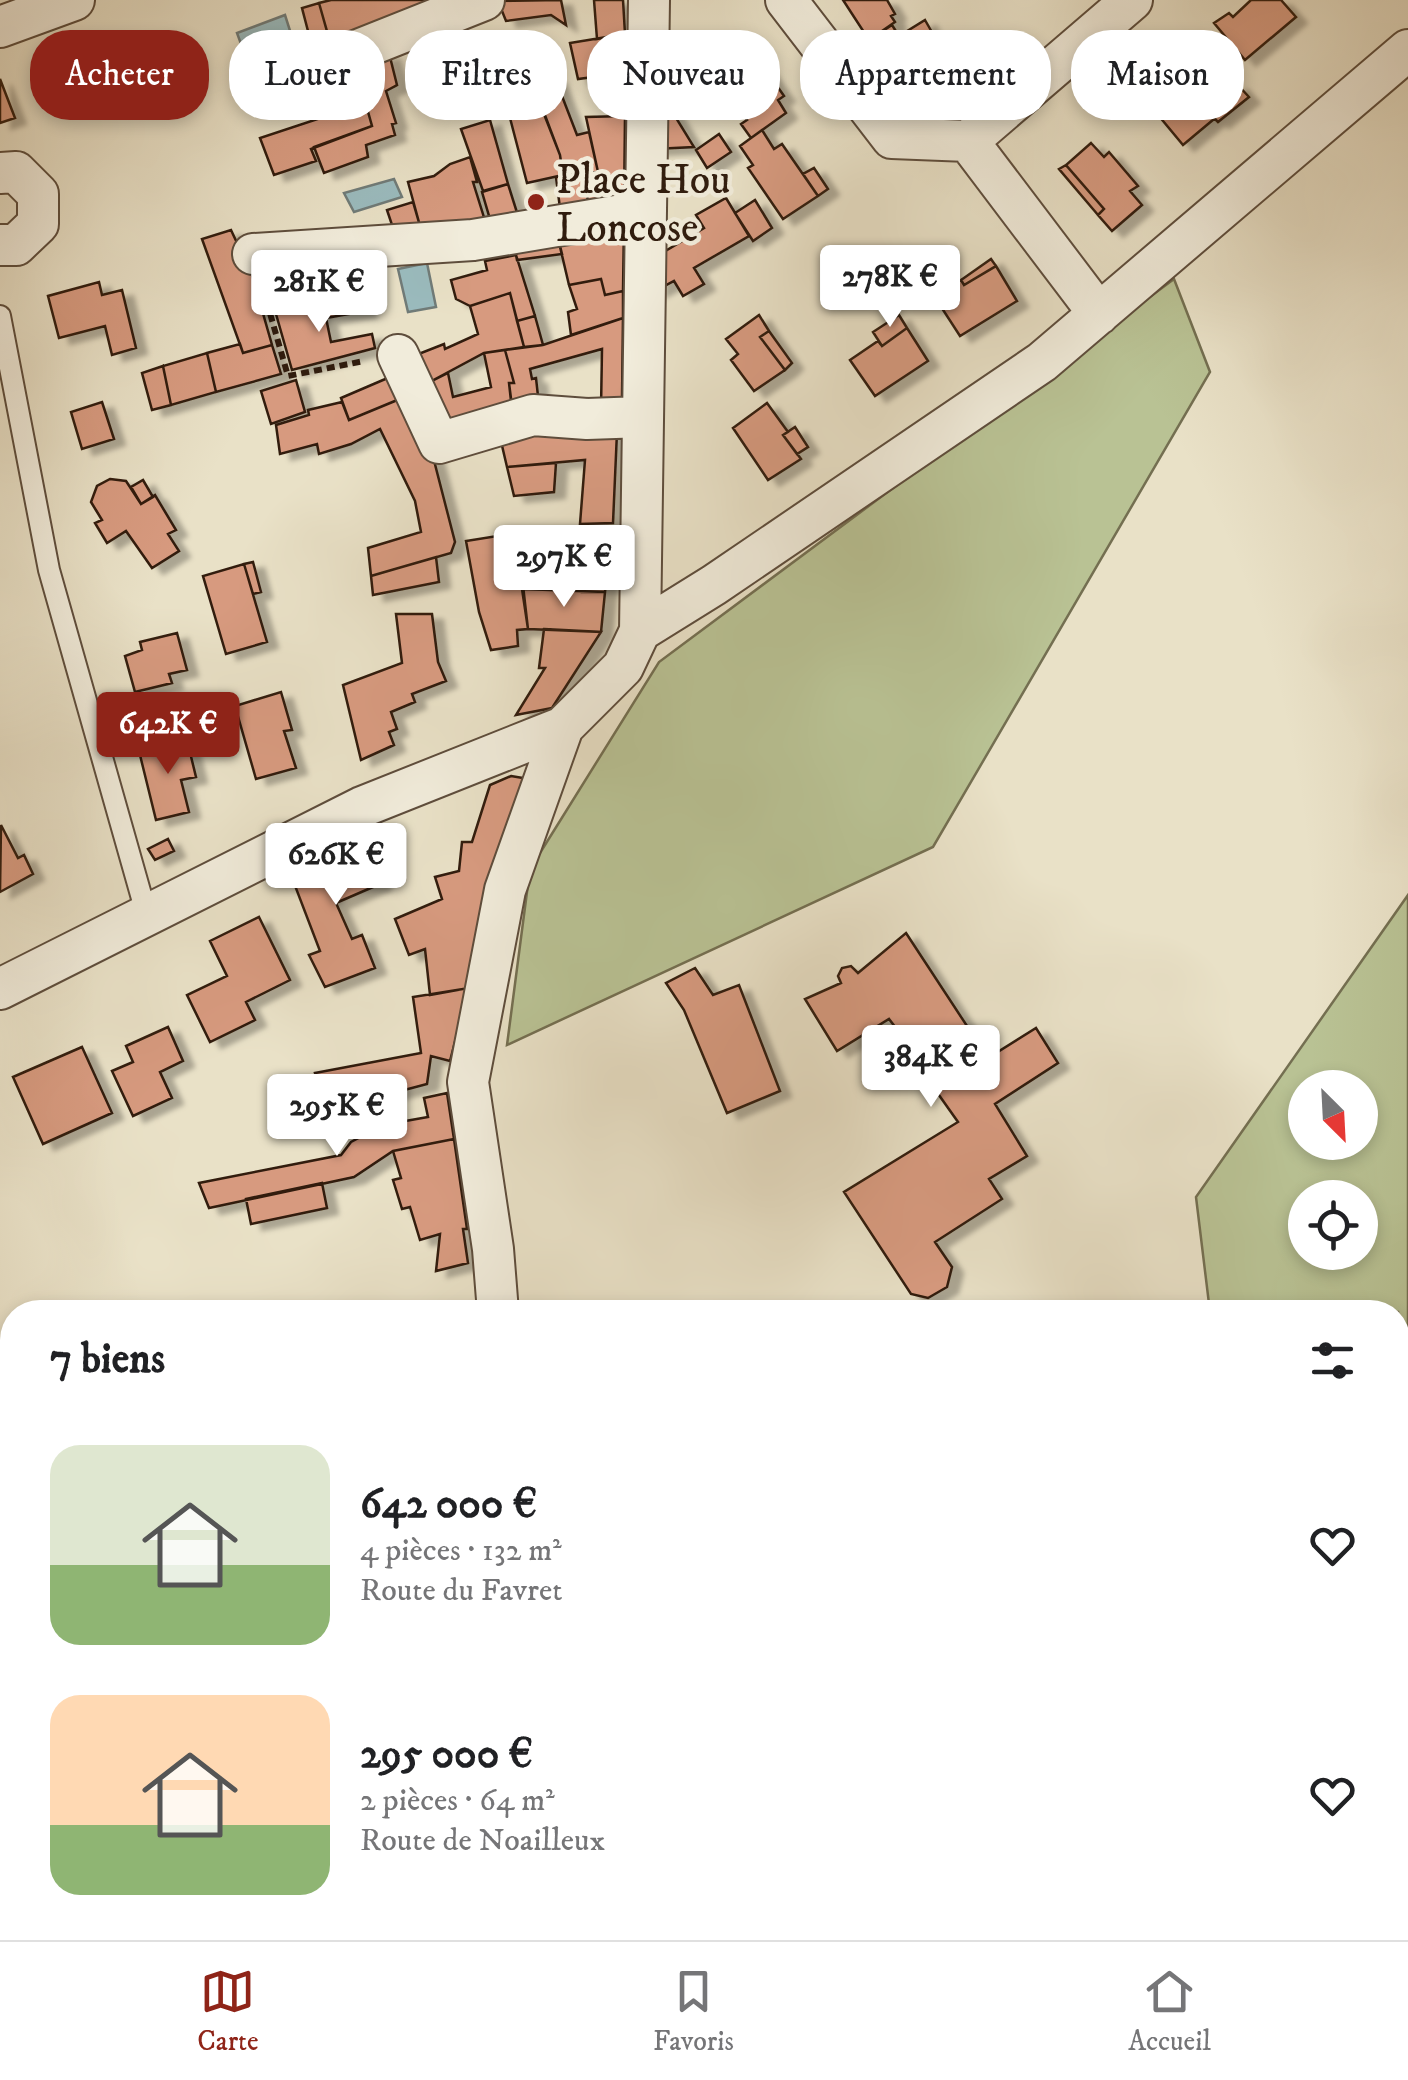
<!DOCTYPE html>
<html lang="fr">
<meta charset="utf-8">
<style>
:root{--surface:#fff;--page:#f2f2f2;--text:#202124;--muted:#757577;--line:#e0e0e0;--accent:#8f2418}
body{margin:0;font-family:"IM FELL DW Pica",serif;background:var(--page);color:var(--text);height:100vh;display:flex;flex-direction:column;font-size:38px;white-space:nowrap}
*{box-sizing:border-box;margin:0}
p{font-size:32px;color:var(--muted)}
.icon{flex:none;width:55px;height:55px;fill:none;stroke:currentColor;stroke-width:2;stroke-linecap:round;stroke-linejoin:round}
.map{position:relative;flex:1;overflow:hidden}
.details{position:absolute;left:0px;top:1300px;width:1410px;height:640px;display:flex;flex-direction:column;background:var(--surface);border-radius:40px 40px 0 0;box-shadow:0 5px 15px #0003}
.details>*{flex:none}
.banner{position:absolute;left:30px;top:30px;width:1350px;height:90px;display:flex;gap:20px}
.needle{width:65px;rotate:156deg}
.tools{position:absolute;left:1288px;top:1070px;display:grid;gap:20px}
.tools a{display:grid;place-items:center;width:90px;height:90px;border-radius:50%;background:var(--surface);box-shadow:0 5px 15px #0003;font-size:50px}
.price{position:absolute;translate:-50% -85px;padding:0 22px;border-radius:10px;background:#fff;color:#222;font-size:32px;line-height:65px;filter:drop-shadow(0 2px 5px #0008)}
.price::after{content:'';position:absolute;left:50%;top:60px;width:30px;height:22px;margin-left:-15px;background:inherit;clip-path:polygon(0 0,100% 0,50% 100%)}
.price.on{background:var(--accent);color:#fff}
ul{padding:0;list-style:none}
li{display:flex;align-items:center;gap:30px;height:250px;padding:0 50px}
li span{display:grid;place-items:center;flex:none;width:280px;height:200px;border-radius:30px;color:#555}
li>.icon{margin-inline-start:auto}
span .icon{width:120px;height:120px;fill:#fffc;stroke-width:1}
li b{font-size:42px}
h2{display:flex;justify-content:space-between;align-items:center;height:120px;padding:0 50px;font-size:42px}
.tag{padding:0 35px;border-radius:40px;background:var(--surface);box-shadow:0 5px 15px #0003;font-size:35px;line-height:90px}
.tag.on{background:var(--accent);color:#fff}
.menu{display:flex;justify-content:space-around;align-items:center;height:140px;border-top:2px solid var(--line);background:var(--surface);font-size:28px;color:var(--muted)}
.menu a{display:grid;justify-items:center;gap:5px}
.menu .on{color:var(--accent)}
.map>svg:first-child{display:block}
</style>
<div class="map">
<svg width="1408" height="1940" viewBox="0 0 1408 1940">
<defs>
<filter id="shadow"><feDropShadow dx="11" dy="6" stdDeviation="2.5" flood-color="#0004"/></filter>
</defs>
<rect width="100%" height="100%" fill="#e9e1c7"/>
<filter id="stains"><feTurbulence type="fractalNoise" baseFrequency=".002" numOctaves="4"/><feColorMatrix values="0 0 0 0 .2 0 0 0 0 .09 0 0 0 0 .02 0 0 0 .5 -.17"/></filter>
<radialGradient id="worn" r=".72"><stop offset=".6" stop-color="#630" stop-opacity="0"/><stop offset="1" stop-color="#630" stop-opacity=".3"/></radialGradient>
<path fill="#b9c294" stroke="#746f51" stroke-width="2.5" fill-rule="evenodd" d="M 1174,279 L 1210,372 L 933,847 L 507,1045 L 530,869 L 659,662 Z
M 1408,895 L 1408,1940 L 1172,1940 L 1173,1928 L 1398,1928 L 1398,1312 L 1210,1312 L 1196,1197 ZM 1305,1088 L 1360,1088 L 1360,1142 L 1305,1142 ZM 1305,1198 L 1360,1198 L 1360,1252 L 1305,1252 Z"/>
<path fill="#9abbbe" stroke="#707b78" stroke-width="2.5" d="M 285,15 L 292,37 L 245,55 L 237,33 Z
M 394,179 L 402,197 L 354,212 L 344,193 Z
M 427,263 L 436,307 L 408,312 L 398,269 Z"/>
<path fill="#d79a7f" stroke="#301c0e" stroke-width="2.5" filter="url(#shadow)" d="M 331,0 L 467,0 L 332,49 L 319,3 Z
M 561,0 L 566,25 L 551,15 L 506,21 L 498,1 Z
M 594,0 L 623,0 L 625,34 L 597,39 Z
M 843,0 L 887,0 L 895,14 L 891,16 L 895,22 L 869,40 Z
M 1251,0 L 1281,0 L 1296,17 L 1245,60 L 1214,23 L 1229,13 L 1233,17 Z
M 319,3 L 332,49 L 314,54 L 302,8 Z
M 925,20 L 941,48 L 935,52 L 941,61 L 930,68 L 938,80 L 905,99 L 871,53 L 876,51 L 869,40 L 892,25 L 899,36 Z
M 625,34 L 624,73 L 578,79 L 570,43 Z
M 745,40 L 784,96 L 778,100 L 786,113 L 751,138 L 741,124 L 747,120 L 709,67 Z
M 389,53 L 397,85 L 386,91 L 396,123 L 392,124 L 395,135 L 366,145 L 368,157 L 324,173 L 314,147 L 372,126 L 354,62 Z
M 354,62 L 372,126 L 311,149 L 316,161 L 274,175 L 260,138 L 345,110 L 333,71 Z
M 1171,68 L 1214,119 L 1183,145 L 1139,92 Z
M 555,78 L 577,135 L 589,132 L 598,172 L 563,175 L 560,155 L 533,86 Z
M 0,79 L 15,118 L 0,123 Z
M 654,82 L 694,147 L 654,149 Z
M 1237,84 L 1249,97 L 1218,122 L 1206,110 Z
M 533,86 L 543,110 L 514,117 L 508,92 Z
M 543,110 L 560,155 L 563,175 L 527,183 L 510,118 Z
M 625,116 L 624,206 L 590,212 L 583,174 L 598,172 L 586,117 Z
M 490,120 L 508,184 L 483,191 L 461,129 Z
M 762,130 L 774,149 L 782,144 L 818,196 L 783,219 L 748,168 L 753,165 L 740,146 Z
M 719,134 L 731,152 L 707,168 L 696,150 Z
M 1091,143 L 1104,157 L 1109,152 L 1138,186 L 1130,191 L 1142,205 L 1112,231 L 1098,215 L 1104,209 L 1066,165 Z
M 470,157 L 477,182 L 473,182 L 487,227 L 420,226 L 408,182 L 434,176 L 450,164 Z
M 1066,165 L 1104,209 L 1098,215 L 1059,169 Z
M 814,168 L 828,189 L 818,196 L 803,174 Z
M 583,174 L 590,212 L 561,216 L 556,177 Z
M 508,184 L 520,222 L 492,226 L 482,192 Z
M 726,198 L 749,236 L 694,268 L 704,284 L 683,296 L 674,281 L 655,291 L 657,256 L 704,228 L 696,215 Z
M 755,200 L 772,228 L 753,241 L 735,213 Z
M 413,202 L 420,226 L 395,234 L 387,210 Z
M 624,225 L 623,291 L 605,295 L 601,279 L 569,285 L 557,234 Z
M 231,230 L 252,275 L 272,345 L 243,353 L 202,239 Z
M 557,234 L 562,254 L 517,260 L 516,255 L 524,239 Z
M 516,255 L 535,316 L 517,321 L 510,293 L 470,306 L 456,299 L 451,280 L 487,270 L 485,261 Z
M 306,258 L 313,307 L 276,314 L 263,264 Z
M 991,259 L 996,266 L 964,285 L 961,280 Z
M 996,266 L 1017,301 L 960,336 L 934,296 L 961,280 L 964,285 Z
M 601,279 L 605,295 L 623,291 L 623,318 L 571,335 L 568,312 L 577,309 L 569,285 Z
M 99,282 L 102,295 L 122,290 L 136,348 L 112,355 L 105,326 L 59,338 L 48,296 Z
M 510,293 L 524,347 L 484,353 L 426,384 L 416,355 L 444,344 L 445,349 L 478,334 L 470,306 Z
M 363,299 L 366,311 L 326,318 L 331,342 L 372,334 L 375,348 L 292,370 L 276,314 Z
M 759,315 L 769,331 L 760,337 L 785,370 L 754,391 L 731,360 L 738,354 L 726,339 Z
M 899,315 L 907,328 L 882,346 L 873,332 Z
M 535,316 L 543,345 L 524,347 L 517,321 Z
M 623,318 L 622,399 L 601,409 L 602,349 L 530,369 L 532,379 L 536,378 L 539,405 L 512,410 L 509,383 L 514,383 L 505,350 L 543,345 Z
M 907,328 L 928,361 L 875,396 L 850,360 L 878,341 L 882,346 Z
M 769,331 L 792,363 L 785,370 L 760,337 Z
M 240,344 L 243,353 L 272,345 L 281,374 L 216,392 L 207,353 Z
M 505,350 L 514,383 L 509,383 L 513,414 L 445,427 L 426,384 L 448,373 L 453,397 L 491,387 L 484,353 Z
M 207,353 L 216,392 L 171,405 L 163,366 Z
M 163,366 L 171,405 L 152,410 L 142,373 Z
M 397,374 L 407,396 L 349,420 L 341,398 Z
M 296,380 L 305,412 L 271,424 L 261,391 Z
M 407,396 L 430,445 L 455,542 L 451,553 L 371,576 L 368,548 L 421,532 L 415,501 L 380,429 L 351,444 L 319,454 L 317,444 L 280,454 L 276,425 L 309,415 L 308,410 L 342,402 L 349,420 Z
M 102,402 L 114,439 L 82,449 L 71,412 Z
M 767,403 L 788,432 L 783,435 L 801,459 L 768,480 L 733,428 Z
M 591,424 L 617,432 L 613,523 L 580,524 L 585,460 L 507,467 L 500,437 Z
M 795,427 L 808,447 L 797,454 L 783,435 Z
M 556,463 L 554,492 L 514,496 L 507,467 Z
M 110,479 L 126,481 L 141,504 L 155,495 L 176,530 L 168,534 L 179,551 L 152,568 L 126,531 L 107,543 L 95,523 L 102,520 L 91,502 L 97,486 Z
M 143,480 L 153,497 L 141,504 L 131,487 Z
M 517,533 L 528,629 L 517,630 L 518,646 L 491,650 L 479,612 L 466,541 Z
M 436,557 L 439,582 L 373,595 L 371,576 Z
M 253,562 L 261,592 L 253,594 L 244,564 Z
M 577,562 L 608,562 L 605,592 L 582,592 L 583,577 L 576,578 Z
M 244,564 L 267,642 L 226,654 L 203,576 Z
M 522,589 L 605,592 L 601,632 L 528,629 Z
M 396,614 L 432,614 L 438,662 L 446,681 L 412,694 L 415,702 L 391,712 L 397,729 L 389,732 L 394,745 L 361,760 L 343,685 L 402,663 Z
M 544,629 L 601,632 L 552,708 L 516,715 L 545,668 L 539,668 Z
M 177,633 L 187,670 L 169,674 L 172,683 L 135,692 L 125,656 L 142,650 L 140,642 Z
M 281,692 L 292,730 L 284,731 L 296,768 L 256,779 L 235,706 Z
M 187,740 L 196,777 L 181,780 L 189,812 L 156,820 L 139,751 Z
M 511,776 L 529,779 L 469,988 L 430,995 L 425,949 L 409,955 L 395,919 L 442,899 L 435,877 L 459,871 L 462,842 L 472,842 L 490,785 Z
M 1,825 L 18,858 L 24,855 L 33,874 L 0,892 Z
M 361,836 L 380,884 L 336,903 L 352,939 L 362,935 L 375,968 L 325,987 L 309,955 L 320,951 L 289,870 Z
M 168,839 L 174,851 L 155,860 L 148,849 Z
M 259,917 L 290,980 L 246,1002 L 255,1020 L 210,1042 L 187,995 L 227,976 L 210,941 Z
M 906,933 L 988,1058 L 1036,1028 L 1058,1063 L 995,1104 L 1027,1156 L 989,1179 L 1002,1199 L 935,1242 L 952,1267 L 947,1287 L 928,1298 L 911,1294 L 844,1192 L 958,1122 L 912,1057 L 915,1053 L 889,1019 L 837,1051 L 805,999 L 841,983 L 838,976 L 842,968 L 851,966 L 858,973 Z
M 695,968 L 713,995 L 739,985 L 780,1091 L 727,1113 L 684,1010 L 666,983 Z
M 469,988 L 450,1061 L 431,1056 L 427,1084 L 363,1101 L 324,1104 L 315,1073 L 421,1053 L 413,997 Z
M 168,1027 L 183,1061 L 160,1072 L 172,1098 L 133,1116 L 112,1071 L 133,1062 L 126,1046 Z
M 82,1047 L 112,1113 L 43,1144 L 13,1077 Z
M 447,1093 L 454,1139 L 393,1151 L 354,1177 L 209,1208 L 199,1183 L 341,1155 L 351,1142 L 383,1125 L 428,1117 L 424,1098 Z
M 454,1139 L 467,1229 L 463,1229 L 468,1263 L 436,1271 L 440,1234 L 420,1240 L 410,1207 L 402,1209 L 393,1180 L 401,1178 L 393,1151 Z
M 322,1183 L 327,1208 L 251,1224 L 246,1199 Z"/>
<g fill="none" stroke-linecap="round" stroke-linejoin="round">
<g stroke="#5e4d3c" stroke-width="24">
<path id="lane" d="M 0,316 L 49,570 L 147,916"/>
</g>
<g stroke="#5e4d3c" stroke-width="44">
<path id="street" d="M 786,0 L 892,138 L 968,141
M 0,27 L 74,0
M 343,56 L 484,0
M 0,173 L 16,172 L 38,194 L 38,224 L 16,245 L 0,245
M 253,254 L 473,240 L 646,211
M 1099,314 L 968,141 L 1132,0
M 398,355 L 439,443 L 533,415 L 587,419 L 643,417
M 640,631 L 714,585 L 1042,362 L 1408,50
M 0,989 L 362,807 L 563,727 L 623,667 L 640,631 L 649,0
M 498,1312 L 493,1249 L 468,1082 L 505,890 L 563,727
M 451,1928 L 451,1940"/>
</g>
<path stroke="#301c0e" stroke-width="6" stroke-dasharray="8 5" stroke-linecap="butt" d="M 263,289 L 288,376 L 364,361"/>
<use href="#lane" stroke="#f1ecdb" stroke-width="20"/>
<use href="#street" stroke="#f1ecdb" stroke-width="40"/>
</g>
<circle fill="#8f2418" stroke="#f1ecdb" stroke-width="4" cx="536" cy="202" r="10"/>
<g text-anchor="middle" stroke-width="9" stroke-linejoin="round" paint-order="stroke">
<g font-size="42" fill="#301c0e" stroke="#f1ecdb" text-anchor="start">
<text x="556" y="193">Place Hou<tspan x="556" dy="48">Loncose</tspan></text>
</g>
</g>
<rect width="100%" height="100%" filter="url(#stains)"/>
<rect width="100%" height="100%" fill="url(#worn)"/>
</svg>
<div class="tools">
<a><svg class="needle" viewBox="-14 -14 28 28"><path d="M0-13l5 13h-10z" fill="#e53935"/><path d="M0 13l5-13h-10z" fill="#757577"/></svg></a>
<a><svg class="icon" aria-label="locate" viewBox="0 0 24 24"><circle cx="12" cy="12" r="6"/><path d="M12 2v4M12 18v4M2 12h4M18 12h4"/></svg></a>
</div>
<b class="price" style="left:890px;top:330px">278K €</b>
<b class="price" style="left:319px;top:335px">281K €</b>
<b class="price" style="left:564px;top:610px">297K €</b>
<b class="price on" style="left:168px;top:777px">642K €</b>
<b class="price" style="left:336px;top:908px">626K €</b>
<b class="price" style="left:931px;top:1110px">384K €</b>
<b class="price" style="left:337px;top:1159px">295K €</b>
<div class="banner">
<a class="tag on">Acheter</a>
<a class="tag">Louer</a>
<a class="tag">Filtres</a>
<a class="tag">Nouveau</a>
<a class="tag">Appartement</a>
<a class="tag">Maison</a>
</div>
<section class="details">
<h2>7 biens<svg class="icon" aria-label="filters" viewBox="0 0 24 24"><path d="M4 7h16M4 17h16"/><circle cx="9" cy="7" r="2"/><circle cx="15" cy="17" r="2"/></svg></h2>
<ul>
<li><span style="background:linear-gradient(#dfe7d0 60%,#8fb573 0)"><svg class="icon" aria-label="home" viewBox="0 0 24 24"><path d="M3 11l9-7 9 7M6 9v11h12V9"/></svg></span><div><b>642 000 €</b><p>4 pièces · 132 m²</p><p>Route du Favret</p></div><svg class="icon" aria-label="heart" viewBox="0 0 24 24"><path d="M12 20l-8-8c-3-5 5-10 8-4 3-6 11-1 8 4z"/></svg></li>
<li><span style="background:linear-gradient(#ffd9b3 65%,#8fb573 0)"><svg class="icon" aria-label="home" viewBox="0 0 24 24"><path d="M3 11l9-7 9 7M6 9v11h12V9"/></svg></span><div><b>295 000 €</b><p>2 pièces · 64 m²</p><p>Route de Noailleux</p></div><svg class="icon" aria-label="heart" viewBox="0 0 24 24"><path d="M12 20l-8-8c-3-5 5-10 8-4 3-6 11-1 8 4z"/></svg></li>
</ul>
</section>
</div>
<nav class="menu">
<a class="on"><svg class="icon" aria-label="map" viewBox="0 0 24 24"><path d="M3 6l6-2 6 2 6-2v14l-6 2-6-2-6 2zM9 4v14M15 6v14"/></svg>Carte</a>
<a><svg class="icon" aria-label="saved" viewBox="0 0 24 24"><path d="M7 4h10v16l-5-4-5 4z"/></svg>Favoris</a>
<a><svg class="icon" aria-label="home" viewBox="0 0 24 24"><path d="M3 11l9-7 9 7M6 9v11h12V9"/></svg>Accueil</a>
</nav>
